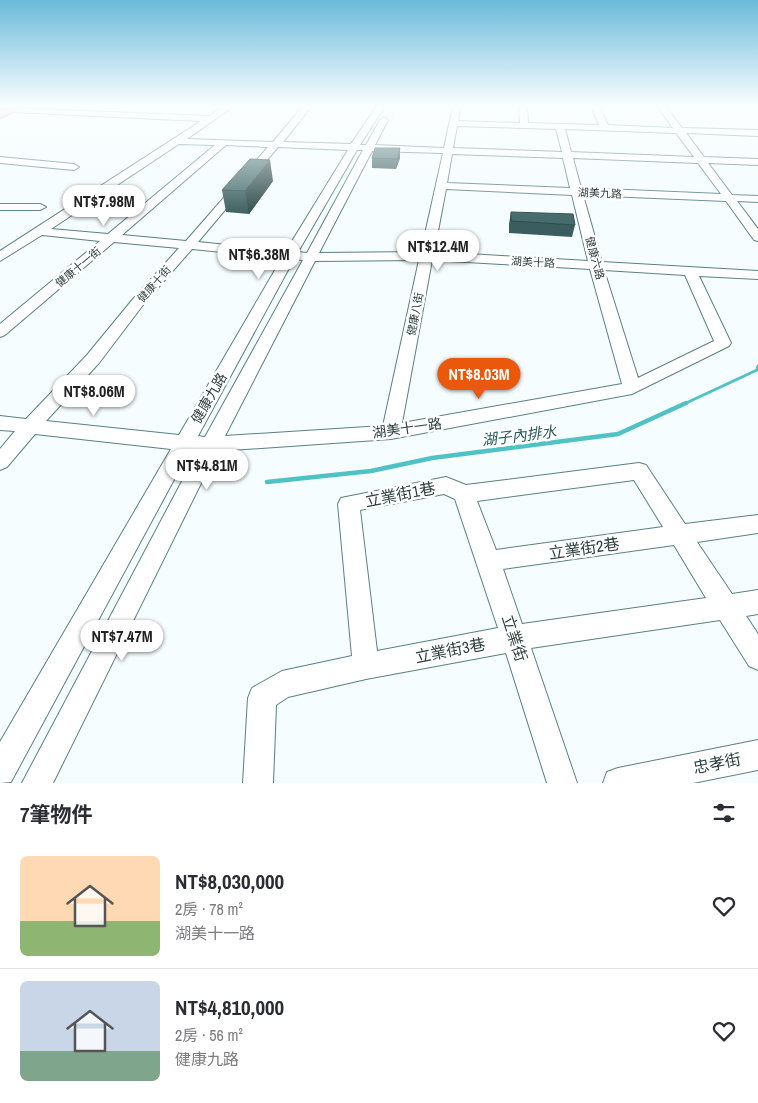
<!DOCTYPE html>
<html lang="zh-TW">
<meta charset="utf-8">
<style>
:root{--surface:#fff;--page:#f2f2f3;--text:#2b2b33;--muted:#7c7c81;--line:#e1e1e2;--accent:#ea580c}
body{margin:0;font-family:"Archivo Narrow","Noto Sans TC",sans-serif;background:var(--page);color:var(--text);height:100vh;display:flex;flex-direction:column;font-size:19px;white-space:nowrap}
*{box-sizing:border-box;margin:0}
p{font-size:16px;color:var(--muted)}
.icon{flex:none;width:28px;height:28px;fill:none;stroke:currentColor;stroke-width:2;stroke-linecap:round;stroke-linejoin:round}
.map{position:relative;height:783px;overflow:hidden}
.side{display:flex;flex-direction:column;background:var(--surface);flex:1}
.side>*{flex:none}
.price{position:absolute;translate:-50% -42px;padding:0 11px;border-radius:18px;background:#fff;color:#222;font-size:16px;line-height:32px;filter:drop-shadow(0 1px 2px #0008)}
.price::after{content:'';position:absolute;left:50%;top:30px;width:15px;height:11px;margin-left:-8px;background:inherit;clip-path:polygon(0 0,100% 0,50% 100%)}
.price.current{background:var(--accent);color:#fff}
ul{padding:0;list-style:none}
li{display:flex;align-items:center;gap:15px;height:125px;padding:0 20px}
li+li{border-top:1px solid var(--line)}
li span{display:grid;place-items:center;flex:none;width:140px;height:100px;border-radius:8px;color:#555}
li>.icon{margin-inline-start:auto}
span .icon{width:60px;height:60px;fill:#fffc;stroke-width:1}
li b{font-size:21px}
h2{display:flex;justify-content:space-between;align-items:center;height:60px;padding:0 20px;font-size:21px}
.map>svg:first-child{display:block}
</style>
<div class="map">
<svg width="758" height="783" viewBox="0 0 758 783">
<rect width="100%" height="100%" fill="#f5fdfe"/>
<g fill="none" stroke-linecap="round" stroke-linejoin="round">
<path stroke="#50c2c6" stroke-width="3" d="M 684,404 L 757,370 L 758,366"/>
<path stroke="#50c2c6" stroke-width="4.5" d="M 267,482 L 371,471 L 432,458 L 618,434 L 686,403"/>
<g stroke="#5a8081" stroke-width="2">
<path id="minor" d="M 224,106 L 234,106 L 187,139 L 273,142 L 303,106 L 312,106 L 283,142 L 351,144 L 377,106 L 385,106 L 360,145 L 366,145 L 380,120 L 384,117 L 388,120 L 375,145 L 444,148 L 453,106 L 461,106 L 458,121 L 520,123 L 519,106 L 527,106 L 528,123 L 599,125 L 591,106 L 599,106 L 608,125 L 673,128 L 657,106 L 665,106 L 682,128 L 758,130 L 758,136 L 686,133 L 704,157 L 758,159 L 758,165 L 708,163 L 732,195 L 758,196 L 758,202 L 737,201 L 758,229 L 758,241 L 754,240 L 726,201 L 583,195 L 602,262 L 758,271 L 758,279 L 699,276 L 731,343 L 729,346 L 632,394 L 391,439 L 217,451 L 53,783 L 22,783 L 198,451 L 190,450 L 11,782 L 0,783 L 0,742 L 171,449 L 35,434 L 7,467 L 0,470 L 0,449 L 15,431 L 0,430 L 0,416 L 26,419 L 87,355 L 133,299 L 179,248 L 114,242 L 5,335 L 0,337 L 0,324 L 100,241 L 42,235 L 0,261 L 0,251 L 201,121 L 12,112 L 8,110 L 12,108 L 209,116 ZM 457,126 L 556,129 L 562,152 L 453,148 ZM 565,129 L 676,133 L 694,157 L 571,152 ZM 179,144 L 215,145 L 108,234 L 51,229 ZM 226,145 L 268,147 L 186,241 L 122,235 ZM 278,147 L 348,150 L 286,251 L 198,242 ZM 357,150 L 363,150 L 307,253 L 298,252 ZM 372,151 L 443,153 L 421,252 L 319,253 ZM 452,154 L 563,158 L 570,188 L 447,183 ZM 573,158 L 698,163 L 721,194 L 581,188 ZM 446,189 L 572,195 L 588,261 L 434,252 ZM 192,249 L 282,258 L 179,435 L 46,421 L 99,363 L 143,305 ZM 294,259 L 303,260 L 205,437 L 198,436 ZM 419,260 L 383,426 L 225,436 L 315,261 ZM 432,260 L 590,269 L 622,384 L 402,423 ZM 604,270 L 685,275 L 714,341 L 638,378 Z
M 0,157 L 74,164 L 79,167 L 74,170 L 0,163 Z
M 0,204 L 40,204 L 46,207 L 40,210 L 0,210 Z
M 639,463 L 646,465 L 685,524 L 758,515 L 758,533 L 697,542 L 732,594 L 758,590 L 758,614 L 746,616 L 758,634 L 758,670 L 749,666 L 720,620 L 531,648 L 577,783 L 547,783 L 506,653 L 366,679 L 288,697 L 276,705 L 273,783 L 243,783 L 248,698 L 252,688 L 282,671 L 352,656 L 338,504 L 341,498 L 446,477 L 466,485 ZM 634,480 L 663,527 L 496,550 L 477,501 ZM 444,494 L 455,499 L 498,628 L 377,651 L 360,510 ZM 674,545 L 706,598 L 522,624 L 503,569 Z
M 758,740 L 758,770 L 693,783 L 603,783 L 607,772 L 618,768 Z"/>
</g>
<g stroke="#ad7b6f" stroke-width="3">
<path id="major" d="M 11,106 L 26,106 L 0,118 L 0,111 Z"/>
</g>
<path stroke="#8e9b9b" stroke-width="1" stroke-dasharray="2 2" stroke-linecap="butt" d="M 392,116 L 396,106"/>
<use href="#minor" fill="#fff" fill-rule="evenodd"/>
<use href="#major" fill="#f7c3b8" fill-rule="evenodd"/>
</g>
<path fill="#3c5d5e" d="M 372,158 L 400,158 L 396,169 L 372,168 Z
M 273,181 L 249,214 L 226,212 L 222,190 Z
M 511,212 L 575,225 L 572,237 L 509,233 L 509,224 Z"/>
<path fill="#314c4c" d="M 400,148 L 400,158 L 396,169 L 397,159 Z
M 270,160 L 273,181 L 249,214 L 245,191 Z"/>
<path fill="#466c6d" stroke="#314c4c" d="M 375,148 L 400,148 L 397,159 L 372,158 Z
M 250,159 L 270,160 L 245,191 L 222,190 Z
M 511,212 L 573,214 L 575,225 L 511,221 Z"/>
<linearGradient id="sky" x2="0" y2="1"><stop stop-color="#6bbada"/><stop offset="0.49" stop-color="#fafeff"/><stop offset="1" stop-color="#fafeff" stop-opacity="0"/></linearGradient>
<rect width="758" height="216" fill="url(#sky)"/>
<g text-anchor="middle" stroke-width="5" stroke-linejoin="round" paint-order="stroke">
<g font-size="11" fill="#2f4040" stroke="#fff">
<text transform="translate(600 193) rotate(2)" y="4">湖美九路</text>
<text transform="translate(595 258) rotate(75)" y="4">健康六路</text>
<text transform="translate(533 262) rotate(3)" y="4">湖美十路</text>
<text transform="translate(78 267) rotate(-40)" y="4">健康十一街</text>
<text transform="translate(154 284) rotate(-49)" y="4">健康十街</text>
<text transform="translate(415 314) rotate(-79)" y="4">健康八街</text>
</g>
<g font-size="14" fill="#2f4040" stroke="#fff">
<text transform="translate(209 398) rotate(-60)" y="5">健康九路</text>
<text transform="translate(407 428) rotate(-8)" y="5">湖美十一路</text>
</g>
<g font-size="15" font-style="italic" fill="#265859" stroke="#fff">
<text transform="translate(519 436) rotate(-7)" y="5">湖子內排水</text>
</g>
<g font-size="16" fill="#2f4040" stroke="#fff">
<text transform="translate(400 494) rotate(-11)" y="6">立業街1巷</text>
<text transform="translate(584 548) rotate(-8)" y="6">立業街2巷</text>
<text transform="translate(515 638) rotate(72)" y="6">立業街</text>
<text transform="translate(450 650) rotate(-11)" y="6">立業街3巷</text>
<text transform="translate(717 763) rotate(-11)" y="6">忠孝街</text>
</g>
</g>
</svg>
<b class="price" style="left:104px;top:227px">NT$7.98M</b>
<b class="price" style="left:438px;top:272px">NT$12.4M</b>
<b class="price" style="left:259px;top:280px">NT$6.38M</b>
<b class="price current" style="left:479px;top:400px">NT$8.03M</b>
<b class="price" style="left:94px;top:417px">NT$8.06M</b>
<b class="price" style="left:207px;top:491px">NT$4.81M</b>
<b class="price" style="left:122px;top:662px">NT$7.47M</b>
</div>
<section class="side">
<h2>7筆物件<svg class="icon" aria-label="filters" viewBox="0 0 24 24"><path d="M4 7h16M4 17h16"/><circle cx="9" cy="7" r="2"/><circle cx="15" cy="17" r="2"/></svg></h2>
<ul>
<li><span style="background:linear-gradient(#ffd9b3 65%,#8fb573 0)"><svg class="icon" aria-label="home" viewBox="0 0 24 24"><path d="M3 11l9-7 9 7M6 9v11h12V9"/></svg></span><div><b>NT$8,030,000</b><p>2房 · 78 m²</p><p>湖美十一路</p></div><svg class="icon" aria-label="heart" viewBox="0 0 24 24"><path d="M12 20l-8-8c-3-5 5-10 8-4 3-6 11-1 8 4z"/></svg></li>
<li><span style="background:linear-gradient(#c9d6e8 70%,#7fa58c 0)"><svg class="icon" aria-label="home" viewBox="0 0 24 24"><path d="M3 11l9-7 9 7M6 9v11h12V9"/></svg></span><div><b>NT$4,810,000</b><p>2房 · 56 m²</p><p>健康九路</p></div><svg class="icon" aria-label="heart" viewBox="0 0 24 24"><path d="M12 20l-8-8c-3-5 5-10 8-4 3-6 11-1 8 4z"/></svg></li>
</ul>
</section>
